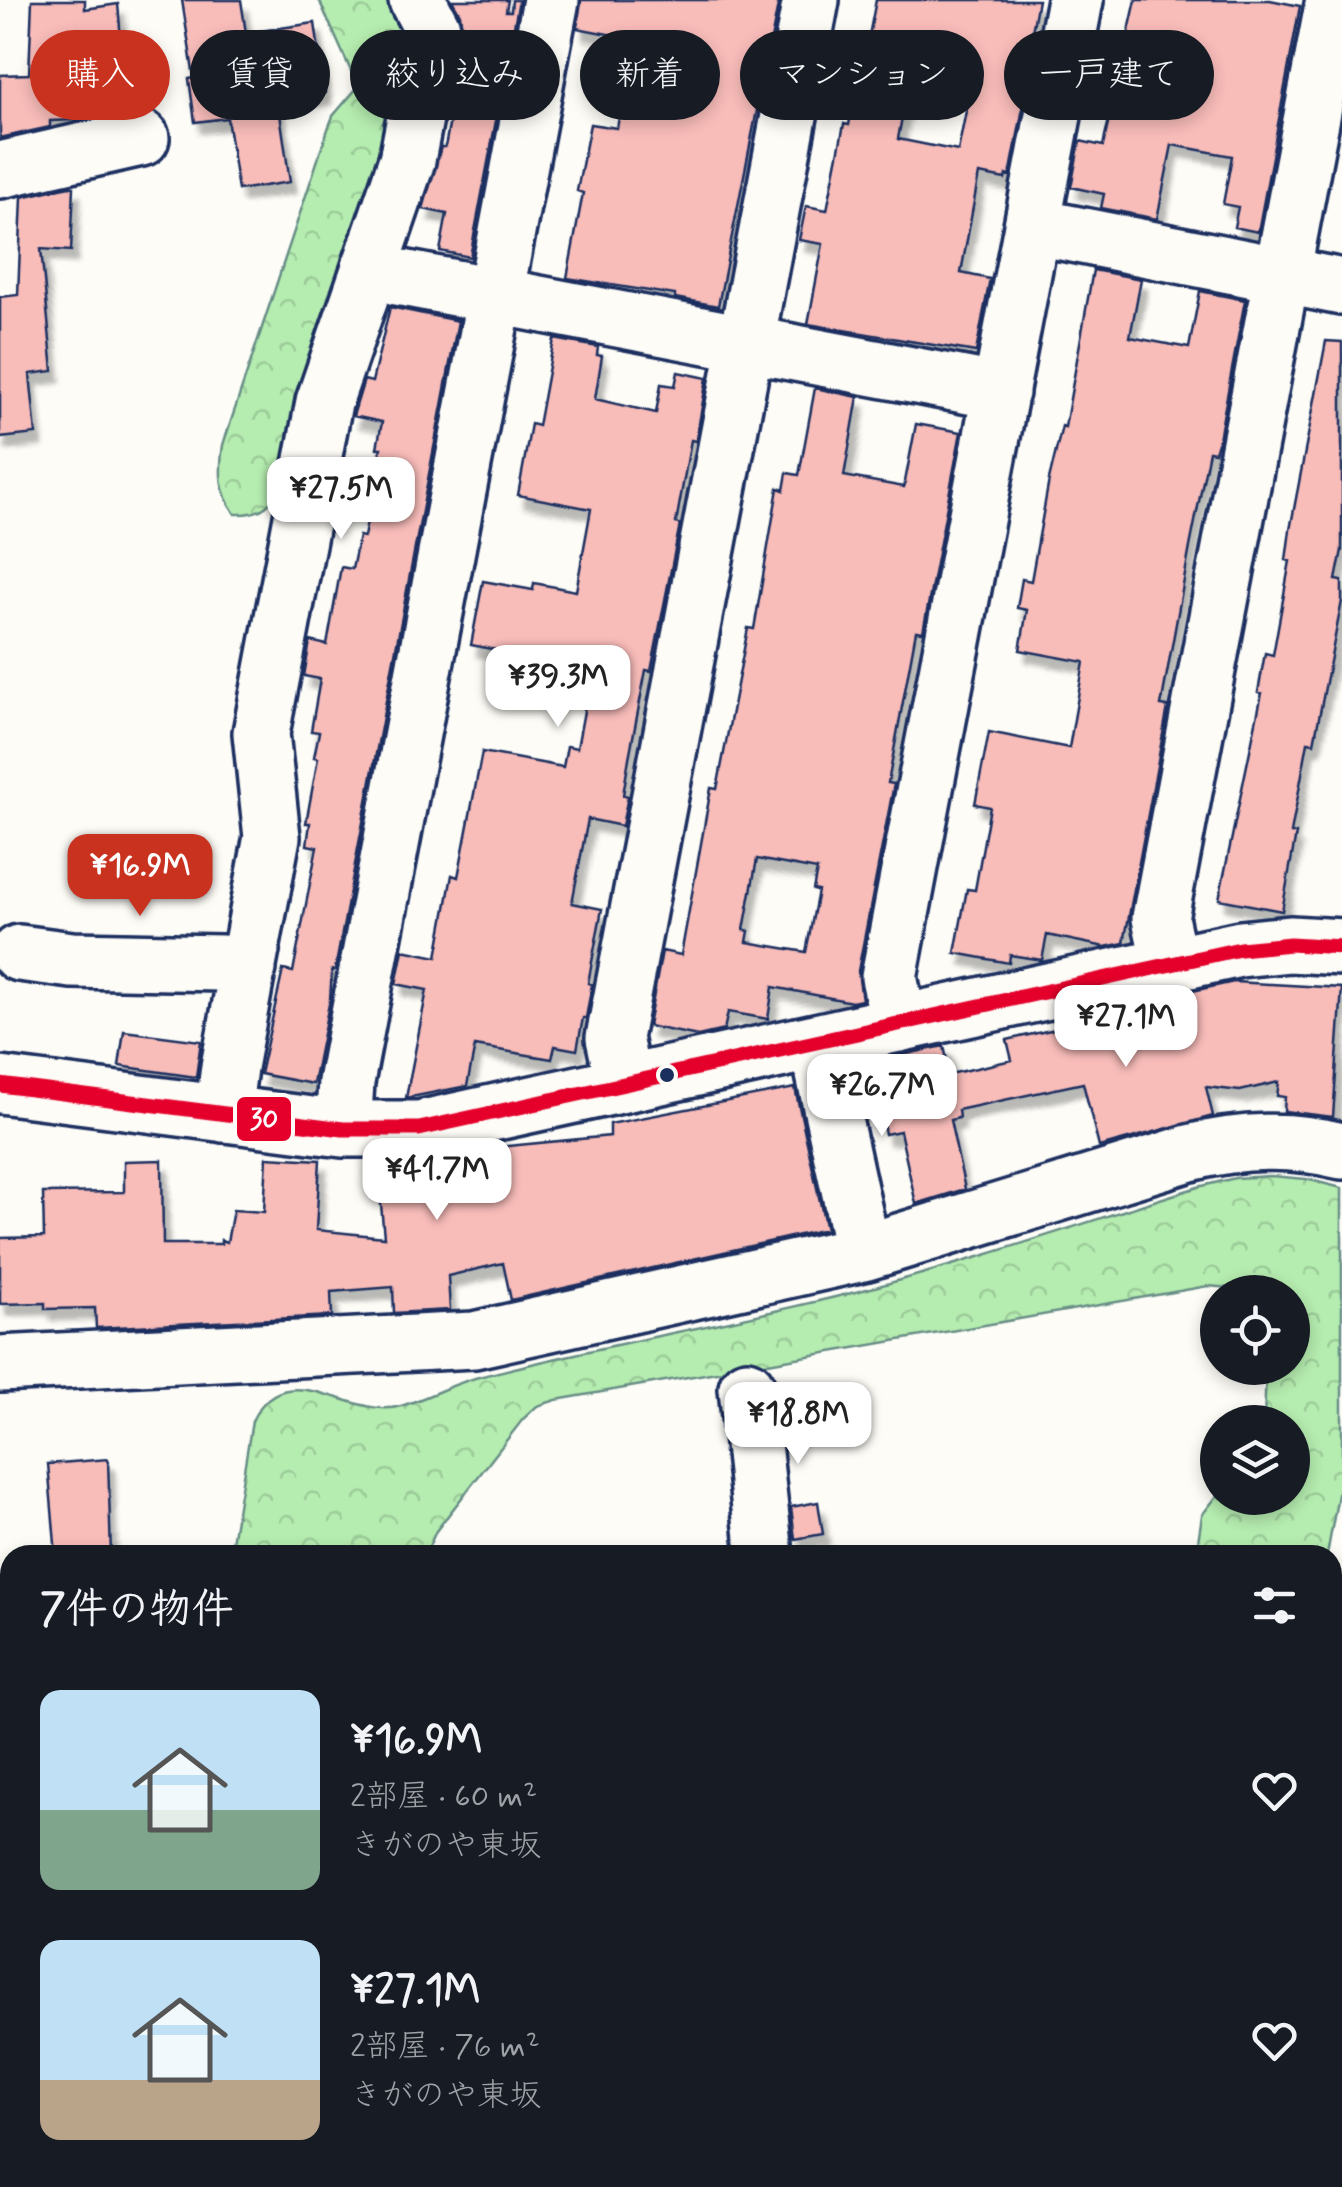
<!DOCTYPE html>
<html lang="ja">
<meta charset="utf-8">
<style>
:root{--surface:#171b24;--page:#20242c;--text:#f1f3f6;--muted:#9ea1a6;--accent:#c8321e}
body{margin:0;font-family:Mynerve,"Klee One",sans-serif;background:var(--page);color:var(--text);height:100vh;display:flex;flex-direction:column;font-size:38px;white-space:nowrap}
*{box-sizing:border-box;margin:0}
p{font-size:32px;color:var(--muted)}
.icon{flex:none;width:55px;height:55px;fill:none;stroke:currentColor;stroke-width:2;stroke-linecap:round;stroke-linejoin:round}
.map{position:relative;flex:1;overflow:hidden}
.side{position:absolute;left:0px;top:1545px;width:1342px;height:642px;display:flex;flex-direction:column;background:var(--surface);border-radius:30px 30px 0 0;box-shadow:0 5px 15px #0003}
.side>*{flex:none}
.guide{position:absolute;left:30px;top:30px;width:1282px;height:90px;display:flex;gap:20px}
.tools{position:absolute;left:1200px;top:1275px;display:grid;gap:20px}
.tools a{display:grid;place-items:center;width:110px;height:110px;border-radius:50%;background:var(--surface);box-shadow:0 5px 15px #0003;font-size:50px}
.price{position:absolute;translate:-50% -85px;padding:0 22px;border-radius:20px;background:#fff;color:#222;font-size:32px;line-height:65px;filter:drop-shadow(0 2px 5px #0008)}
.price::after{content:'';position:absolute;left:50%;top:60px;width:30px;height:22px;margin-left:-15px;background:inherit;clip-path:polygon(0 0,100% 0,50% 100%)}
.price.on{background:var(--accent);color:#fff}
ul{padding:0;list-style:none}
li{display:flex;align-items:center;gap:30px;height:250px;padding:0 40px}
li span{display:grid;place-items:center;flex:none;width:280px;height:200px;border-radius:20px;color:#555}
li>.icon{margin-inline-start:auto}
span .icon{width:120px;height:120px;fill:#fffc;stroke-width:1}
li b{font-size:42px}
h2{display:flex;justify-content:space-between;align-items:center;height:120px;padding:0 40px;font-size:42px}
.chip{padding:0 35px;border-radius:45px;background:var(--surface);box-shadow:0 5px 15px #0003;font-size:35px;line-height:90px}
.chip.on{background:var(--accent);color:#fff}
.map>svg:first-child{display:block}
</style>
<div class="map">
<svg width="1342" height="2187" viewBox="0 0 1342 2187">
<defs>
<pattern id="forest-crowns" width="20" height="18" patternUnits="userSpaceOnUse" patternTransform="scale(2.5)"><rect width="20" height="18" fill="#b5ecaf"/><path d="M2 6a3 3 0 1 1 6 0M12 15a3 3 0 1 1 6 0" fill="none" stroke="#9bcb99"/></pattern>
<filter id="shadow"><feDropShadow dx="6" dy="11" stdDeviation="2.5" flood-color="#0004"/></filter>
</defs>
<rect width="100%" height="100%" fill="#fdfcf7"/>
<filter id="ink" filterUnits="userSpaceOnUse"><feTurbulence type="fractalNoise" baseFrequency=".01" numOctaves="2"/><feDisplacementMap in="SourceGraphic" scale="20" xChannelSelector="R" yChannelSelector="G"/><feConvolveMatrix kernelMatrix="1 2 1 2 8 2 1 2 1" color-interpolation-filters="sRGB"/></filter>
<g filter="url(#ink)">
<path fill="url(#forest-crowns)" stroke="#688e86" stroke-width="2.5" d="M 319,0 L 390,0 L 400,34 L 400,67 L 388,129 L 285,480 C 273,504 263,515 235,514 C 219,491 219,473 223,445 L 328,129 L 333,116 L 356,89 L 355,80 Z
M 1271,1176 L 1306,1179 L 1342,1188 L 1342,1473 L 1327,1555 L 1196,1555 L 1202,1515 L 1217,1496 L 1292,1498 L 1292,1422 L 1264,1422 L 1266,1368 L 1292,1368 L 1292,1292 L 1244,1292 L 1240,1289 L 1208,1286 L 556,1400 L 537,1406 L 523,1419 L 436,1531 L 425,1555 L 230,1555 L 252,1421 C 285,1351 351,1421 401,1406 C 427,1398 452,1384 479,1377 C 609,1343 742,1322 871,1288 C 981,1259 1089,1221 1198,1187 L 1235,1178 Z
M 906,2178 L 1041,2178 L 1038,2187 L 902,2187 Z"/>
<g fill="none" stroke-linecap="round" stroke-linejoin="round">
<path stroke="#6295b7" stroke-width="11" d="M 1332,1935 L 1342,1906
M 1254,2187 L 1257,2178"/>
</g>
<path fill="#f8bcb9" stroke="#1b2f5e" stroke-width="2.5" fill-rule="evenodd" filter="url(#shadow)" d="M 32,0 L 85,0 L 85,9 L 118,4 L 127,109 L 77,120 L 50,121 L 50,127 L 0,138 L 0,75 L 29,74 Z
M 182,0 L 241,0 L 246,33 L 315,23 L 325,93 L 278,100 L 290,182 L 238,190 L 227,118 L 195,122 L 189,79 L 194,78 Z
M 452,0 L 508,0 L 506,11 L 511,11 L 512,0 L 519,0 L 470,257 L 440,251 L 447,214 L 423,209 L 441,147 L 445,147 L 467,31 L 462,31 L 460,14 Z
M 581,0 L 779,0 L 718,306 L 675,298 L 675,295 L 567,278 L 583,193 L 577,191 L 590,124 L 617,128 L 634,39 L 577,28 Z
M 876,0 L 1038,0 L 1023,80 L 1028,82 L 1010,176 L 1006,175 L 1005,179 L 979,174 L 961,273 L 990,279 L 976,352 L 808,324 L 823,244 L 799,240 L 806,206 L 827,210 L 844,124 L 849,125 L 857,81 L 860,82 ZM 909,79 L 970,91 L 958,151 L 898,139 Z
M 1136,0 L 1270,0 L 1300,6 L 1258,232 L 1234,227 L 1238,207 L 1223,204 L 1232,156 L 1172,145 L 1157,219 L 1101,208 L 1104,194 L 1071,187 L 1080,141 L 1103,146 Z
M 69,186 L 74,187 L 71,251 L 41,249 L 53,371 L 30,374 L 36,434 L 0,438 L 0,297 L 18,295 L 22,197 Z
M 1093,270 L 1141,279 L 1130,337 L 1189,348 L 1200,291 L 1245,300 L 1219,439 L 1215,452 L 1209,451 L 1190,547 L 1161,706 L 1168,707 L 1124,943 L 1105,947 L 1047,935 L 1042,960 L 1010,955 L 1009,963 L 955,953 L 967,889 L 975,890 L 990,807 L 975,804 L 989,732 L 1069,748 L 1084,662 L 1020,650 L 1027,610 L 1017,608 L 1022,579 L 1031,581 L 1049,480 L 1062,426 L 1065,427 Z
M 390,307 L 458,321 L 335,970 L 332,970 L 330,999 L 313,1084 L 260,1074 L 283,970 L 293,972 L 317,847 L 307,845 L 310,823 L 306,823 L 318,758 L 314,757 L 319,732 L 311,731 L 320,679 L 304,676 L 310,641 L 327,645 L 341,567 L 352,569 L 359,536 L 364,537 L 381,448 L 377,448 L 382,422 L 353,416 L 364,380 L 372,382 Z
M 554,339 L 598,347 L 597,355 L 602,356 L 595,399 L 656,413 L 661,384 L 675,386 L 678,372 L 707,378 L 696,441 L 691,440 L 676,523 L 680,524 L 651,671 L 646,670 L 629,758 L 623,795 L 628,796 L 622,826 L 588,819 L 572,903 L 602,909 L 588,983 L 592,984 L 586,1018 L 583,1018 L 577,1050 L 555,1046 L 552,1059 L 475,1046 L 467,1086 L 406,1098 L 427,990 L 396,984 L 403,950 L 437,957 L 452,875 L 458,877 L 482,752 L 563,767 L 567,746 L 577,748 L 592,669 L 471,645 L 483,581 L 533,590 L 534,583 L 576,591 L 591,509 L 518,495 L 531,424 L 538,426 Z
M 1326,341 L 1342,342 L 1342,550 L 1336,580 L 1342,581 L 1342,601 L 1314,743 L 1308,742 L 1291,833 L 1296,834 L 1282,911 L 1219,899 L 1262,693 L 1258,692 L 1265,653 L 1273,655 L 1290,561 L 1286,560 L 1290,530 Z
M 815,388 L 858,397 L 844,476 L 904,487 L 916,424 L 961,432 L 923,632 L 916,631 L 888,783 L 894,784 L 858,971 L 862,1000 L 852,1002 L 773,987 L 768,1019 L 728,1012 L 724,1030 L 698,1036 L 648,1026 L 662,951 L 681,955 L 711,788 L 717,789 L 748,628 L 754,629 L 778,488 L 784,490 L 787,473 L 799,475 ZM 757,859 L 817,870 L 813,890 L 818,891 L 806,952 L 747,942 L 749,931 L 744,930 Z
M 1234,982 L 1342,988 L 1333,1117 L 1284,1111 L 1285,1097 L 1277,1096 L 1279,1082 L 1240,1091 L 1206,1087 L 1213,1116 L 1099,1147 L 1083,1083 L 958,1110 L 959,1118 L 950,1120 L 965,1189 L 916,1204 L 900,1131 L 885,1134 L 870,1062 L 944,1046 L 950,1074 L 1012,1060 L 1007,1040 L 1116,1015 L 1115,1008 Z
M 124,1031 L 201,1041 L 196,1077 L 119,1066 Z
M 795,1088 L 826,1229 L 511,1300 L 503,1263 L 448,1276 L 450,1310 L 394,1313 L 393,1287 L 331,1292 L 332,1316 L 96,1328 L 95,1308 L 45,1309 L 45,1303 L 0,1304 L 0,1238 L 44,1237 L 43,1193 L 124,1192 L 124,1161 L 162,1160 L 163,1244 L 221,1244 L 221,1240 L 227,1242 L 233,1210 L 264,1212 L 267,1157 L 320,1160 L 316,1230 L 384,1237 L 379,1183 L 389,1182 L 387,1160 L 419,1160 L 454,1153 L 453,1159 L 508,1146 L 610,1136 L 610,1124 Z
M 108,1459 L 111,1555 L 56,1555 L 48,1464 Z
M 818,1502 L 823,1534 L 795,1539 L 791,1507 Z"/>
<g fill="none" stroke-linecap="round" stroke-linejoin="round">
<g stroke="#1b2f5e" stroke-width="62">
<path id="minor" d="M 0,170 L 141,138
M 1032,226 L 1342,287
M 370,267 L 397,277 L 1001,392
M 19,953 L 72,960 L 222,963 L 248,968
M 1170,964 L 1160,918 L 1334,0
M 899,1024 L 889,977 L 1075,0
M 817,1042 L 863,1253
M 624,1084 L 614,1038 L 811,0
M 0,1085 L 343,1129 L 419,1129 L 1240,949 L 1290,944 L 1342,947
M 223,1114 L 229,1067 L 272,837 L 261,733 L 324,402 L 407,160 L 432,28 L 417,0
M 343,1129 L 346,1082 L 551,0
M 0,1364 L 474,1340 L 863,1253 L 1189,1153 C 1242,1140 1289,1138 1342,1151
M 747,1388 L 765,1555
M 0,1769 L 10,1779
M 1332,1798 L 1342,1800
M 298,2178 L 299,2187
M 1111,2187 L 1113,2178"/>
</g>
<use href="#minor" stroke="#fdfcf7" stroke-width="55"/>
<g stroke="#fdfcf7" stroke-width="22">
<path id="bus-1" d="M 0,1085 L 343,1129 L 419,1129 L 1240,949 L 1290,944 L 1342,947"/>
</g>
<use href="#bus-1" stroke="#e4002b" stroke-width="15"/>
</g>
</g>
<circle fill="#1b2f5e" stroke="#fdfcf7" stroke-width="4" cx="667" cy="1075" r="9"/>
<rect stroke="#fdfcf7" stroke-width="4" x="235" y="1095" width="58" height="48" rx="10" fill="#e4002b"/>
<g font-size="28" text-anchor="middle" font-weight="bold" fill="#fff">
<text x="264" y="1128">30</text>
</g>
</svg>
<div class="tools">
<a><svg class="icon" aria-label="locate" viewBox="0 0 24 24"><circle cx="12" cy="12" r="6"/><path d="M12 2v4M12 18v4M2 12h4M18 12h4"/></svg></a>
<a><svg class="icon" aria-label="layers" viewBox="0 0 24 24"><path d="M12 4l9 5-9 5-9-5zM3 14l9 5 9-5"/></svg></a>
</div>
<b class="price" style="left:341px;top:542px">¥27.5M</b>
<b class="price" style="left:558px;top:730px">¥39.3M</b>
<b class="price on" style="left:140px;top:919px">¥16.9M</b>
<b class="price" style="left:1126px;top:1070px">¥27.1M</b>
<b class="price" style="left:882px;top:1139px">¥26.7M</b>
<b class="price" style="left:437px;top:1223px">¥41.7M</b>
<b class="price" style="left:798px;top:1467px">¥18.8M</b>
<div class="guide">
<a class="chip on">購入</a>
<a class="chip">賃貸</a>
<a class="chip">絞り込み</a>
<a class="chip">新着</a>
<a class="chip">マンション</a>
<a class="chip">一戸建て</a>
</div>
<section class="side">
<h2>7件の物件<svg class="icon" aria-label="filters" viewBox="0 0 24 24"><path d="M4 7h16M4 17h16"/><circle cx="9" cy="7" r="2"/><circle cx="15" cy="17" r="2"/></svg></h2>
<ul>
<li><span style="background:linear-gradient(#bfe0f5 60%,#7fa58c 0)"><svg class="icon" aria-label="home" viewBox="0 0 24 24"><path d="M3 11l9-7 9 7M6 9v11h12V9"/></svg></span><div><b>¥16.9M</b><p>2部屋 · 60 m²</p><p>きがのや東坂</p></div><svg class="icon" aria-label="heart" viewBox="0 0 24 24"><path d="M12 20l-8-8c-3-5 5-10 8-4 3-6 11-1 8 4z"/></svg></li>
<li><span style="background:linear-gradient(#bfe0f5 70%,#b9a48a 0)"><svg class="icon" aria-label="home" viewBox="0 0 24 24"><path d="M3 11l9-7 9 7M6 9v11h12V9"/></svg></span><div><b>¥27.1M</b><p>2部屋 · 76 m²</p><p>きがのや東坂</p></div><svg class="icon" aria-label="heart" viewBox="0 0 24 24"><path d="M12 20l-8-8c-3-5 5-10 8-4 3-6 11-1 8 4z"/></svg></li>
</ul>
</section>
</div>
